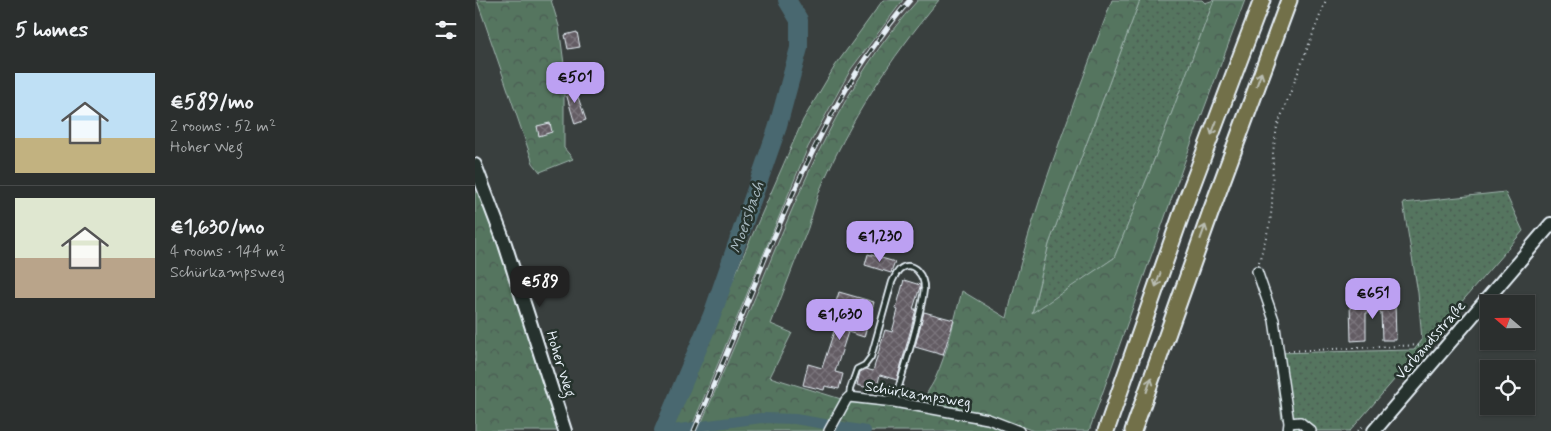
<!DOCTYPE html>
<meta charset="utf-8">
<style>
:root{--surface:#2b2f2e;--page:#373b3a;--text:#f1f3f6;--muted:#a6a9aa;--line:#474a4a;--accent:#bca0f2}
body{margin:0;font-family:Mynerve,sans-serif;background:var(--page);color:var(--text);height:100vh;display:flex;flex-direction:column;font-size:19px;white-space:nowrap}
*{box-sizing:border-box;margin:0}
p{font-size:16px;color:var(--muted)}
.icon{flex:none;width:28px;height:28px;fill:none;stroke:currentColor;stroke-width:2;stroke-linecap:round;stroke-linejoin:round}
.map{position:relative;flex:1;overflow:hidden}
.side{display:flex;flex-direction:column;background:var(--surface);width:475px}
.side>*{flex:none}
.needle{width:32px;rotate:290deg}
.fabs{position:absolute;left:1005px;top:295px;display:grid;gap:10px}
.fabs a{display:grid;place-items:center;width:55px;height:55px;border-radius:0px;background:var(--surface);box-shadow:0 1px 4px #0004,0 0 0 1px var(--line);font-size:25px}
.price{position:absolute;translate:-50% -42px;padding:0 11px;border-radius:10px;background:var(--accent);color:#111;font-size:16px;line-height:32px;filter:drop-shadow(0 1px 2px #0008)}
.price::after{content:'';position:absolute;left:50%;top:30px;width:15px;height:11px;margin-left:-8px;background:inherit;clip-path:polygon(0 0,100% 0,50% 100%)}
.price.current{background:#222;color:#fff}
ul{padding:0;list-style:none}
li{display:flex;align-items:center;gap:15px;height:125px;padding:0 15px}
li+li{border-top:1px solid var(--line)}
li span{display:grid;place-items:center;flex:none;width:140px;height:100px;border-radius:0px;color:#555}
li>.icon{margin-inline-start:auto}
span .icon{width:60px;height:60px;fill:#fffc;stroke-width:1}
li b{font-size:21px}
h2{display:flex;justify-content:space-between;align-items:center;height:60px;padding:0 15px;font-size:21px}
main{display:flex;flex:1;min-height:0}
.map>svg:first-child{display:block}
</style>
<main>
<section class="side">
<h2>5 homes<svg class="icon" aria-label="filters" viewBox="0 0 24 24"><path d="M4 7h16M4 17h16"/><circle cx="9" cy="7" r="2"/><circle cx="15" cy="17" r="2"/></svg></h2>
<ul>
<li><span style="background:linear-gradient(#bfe0f5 65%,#c2b280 0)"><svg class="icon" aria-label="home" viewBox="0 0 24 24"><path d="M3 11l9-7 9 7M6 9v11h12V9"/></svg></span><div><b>€589/mo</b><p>2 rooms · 52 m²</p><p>Hoher Weg</p></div></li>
<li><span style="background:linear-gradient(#dfe7d0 60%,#b9a48a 0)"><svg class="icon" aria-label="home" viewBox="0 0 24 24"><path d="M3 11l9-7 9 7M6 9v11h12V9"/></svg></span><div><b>€1,630/mo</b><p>4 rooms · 144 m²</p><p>Schürkampsweg</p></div></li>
</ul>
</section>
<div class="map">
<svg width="1076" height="431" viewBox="0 0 1076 431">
<defs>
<pattern id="grass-dots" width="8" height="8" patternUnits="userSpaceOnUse" patternTransform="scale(1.25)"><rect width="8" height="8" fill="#54755f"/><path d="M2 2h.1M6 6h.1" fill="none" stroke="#4c5c53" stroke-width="1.8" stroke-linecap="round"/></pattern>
<pattern id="forest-crowns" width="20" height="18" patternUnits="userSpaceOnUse" patternTransform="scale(1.25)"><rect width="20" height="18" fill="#54755f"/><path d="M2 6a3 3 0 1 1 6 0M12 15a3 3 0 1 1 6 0" fill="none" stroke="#4c5c53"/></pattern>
<pattern id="building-cross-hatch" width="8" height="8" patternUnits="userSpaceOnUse" patternTransform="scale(1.25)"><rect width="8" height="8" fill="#645c64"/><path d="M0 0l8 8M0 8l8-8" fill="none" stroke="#7a747b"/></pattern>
</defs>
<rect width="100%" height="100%" fill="#393f3e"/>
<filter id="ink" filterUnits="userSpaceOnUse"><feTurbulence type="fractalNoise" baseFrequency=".02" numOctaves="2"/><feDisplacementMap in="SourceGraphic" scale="10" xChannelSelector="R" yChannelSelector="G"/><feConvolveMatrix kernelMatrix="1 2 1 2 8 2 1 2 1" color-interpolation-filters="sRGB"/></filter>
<g filter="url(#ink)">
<path fill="#494b4c" d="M 428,0 L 443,0 L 408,43 L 355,128 L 330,180 L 237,399 L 229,399 L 333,147 L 376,69 Z"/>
<path fill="url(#grass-dots)" stroke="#9eb3ac" d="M 665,0 L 727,0 L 730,3 L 739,0 L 673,176 L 639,258 L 557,314 L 574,244 Z
M 1030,192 L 1048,231 L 875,431 L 821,431 L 807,419 L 798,353 L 939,350 L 947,340 L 943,293 L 928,203 Z"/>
<path fill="url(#forest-crowns)" stroke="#9eb3ac" d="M 2,0 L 76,0 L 84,26 L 89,64 L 89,148 L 98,159 L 65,172 L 58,163 Z
M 408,0 L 428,0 L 376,69 L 333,147 L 215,431 L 196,431 L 265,263 L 328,120 L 360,66 Z
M 443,0 L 464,0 C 415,59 374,121 344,192 C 340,204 337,216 333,228 C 321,260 308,292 296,324 L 317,333 L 295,377 L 366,399 L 350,431 L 223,431 C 243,383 264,336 284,288 C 326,187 368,82 443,0 Z
M 637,0 L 665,0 L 574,244 L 557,313 L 639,258 L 673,176 L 739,0 L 770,0 L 717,141 L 614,431 L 559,431 L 514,415 L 449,403 C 450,393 456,388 460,379 C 473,351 479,320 487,291 L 532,318 C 556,209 599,104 637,0 Z
M 0,192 L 11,195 L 90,431 L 0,431 Z
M 374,402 L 425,407 L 513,422 L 535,431 L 359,431 Z"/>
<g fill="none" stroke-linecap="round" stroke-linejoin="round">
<path stroke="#49676f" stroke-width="10" d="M 190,431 L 286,418 L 320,419 L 391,431"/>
<path stroke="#49676f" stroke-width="18" d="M 188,431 L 237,315 L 302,129 L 324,48 L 324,20 L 312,0"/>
</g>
<path fill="url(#building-cross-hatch)" stroke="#e8f1f8" d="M 102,32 L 105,47 L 93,49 L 90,35 Z
M 98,83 L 111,120 L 100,124 L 90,90 L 92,89 L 91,85 Z
M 75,123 L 77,132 L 64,136 L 62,126 Z
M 393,254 L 420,262 L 416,273 L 390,265 Z
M 429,280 L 445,285 L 445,287 L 438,309 L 441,309 L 437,325 L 422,380 L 405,375 L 401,390 L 382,385 L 385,372 L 391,369 L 398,371 L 410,330 L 417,332 L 423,310 L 421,309 Z
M 364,292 L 399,302 L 389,337 L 373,332 L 360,372 L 368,374 L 364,389 L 350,386 L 349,390 L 328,385 L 333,364 L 347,368 L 368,304 L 361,302 Z
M 920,302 L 921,340 L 907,340 L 906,312 L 891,313 L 891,340 L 876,341 L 875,303 Z
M 449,312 L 479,320 L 468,355 L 440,347 Z"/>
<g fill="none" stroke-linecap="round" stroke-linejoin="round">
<g stroke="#e8f1f8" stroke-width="8">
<path id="service" d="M 374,397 L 375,389 L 382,369 L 390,365 L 396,357 L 417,282 C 419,278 421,273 425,269 C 438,259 450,277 449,289 C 448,298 446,307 444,315 C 437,345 428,373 419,402"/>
</g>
<g stroke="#e8f1f8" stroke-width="12">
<path id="minor" d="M 782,271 L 799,320 L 814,423
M 354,431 L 371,400 L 374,397 L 419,402 L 513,419 L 544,431
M 813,431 L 814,423 L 825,422 L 836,431"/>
</g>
<g stroke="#e8f1f8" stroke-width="16">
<path id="secondary" d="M 0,165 L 30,244 L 90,431
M 899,431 L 1076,224"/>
</g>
<g stroke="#e8f1f8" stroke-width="19">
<path id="motorway" d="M 631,431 L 710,204 L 787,0
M 658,431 L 735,214 L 814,0"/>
</g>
<path stroke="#e8f1f8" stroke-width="2" stroke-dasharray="1 4" stroke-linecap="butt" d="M 784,262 L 795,223 L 797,206 L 798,152 L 802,127 L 851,0
M 813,351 L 947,345 L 956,348
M 883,431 L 889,425"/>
<use href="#service" stroke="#26332d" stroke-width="4.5"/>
<use href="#minor" stroke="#26332d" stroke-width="9"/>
<use href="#secondary" stroke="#26332d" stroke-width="12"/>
<use href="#motorway" stroke="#726f4a" stroke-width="15"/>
<g stroke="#e8f1f8" stroke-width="5">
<path id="rail" d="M 219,431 C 245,371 269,310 294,249 C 331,161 371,73 435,0"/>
</g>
<use href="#rail" stroke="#26332d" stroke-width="3" stroke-dasharray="9" stroke-linecap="butt"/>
</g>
<defs><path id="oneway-shaft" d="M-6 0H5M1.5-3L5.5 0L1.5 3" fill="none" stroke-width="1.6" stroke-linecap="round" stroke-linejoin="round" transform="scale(1.25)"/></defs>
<g stroke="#b9bdb2">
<use href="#oneway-shaft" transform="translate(784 79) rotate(-70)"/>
<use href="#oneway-shaft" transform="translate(739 128) rotate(111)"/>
<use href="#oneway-shaft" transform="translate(728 232) rotate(-70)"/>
<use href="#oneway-shaft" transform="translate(683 280) rotate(109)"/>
<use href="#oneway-shaft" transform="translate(674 385) rotate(-71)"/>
</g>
</g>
<g text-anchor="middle" stroke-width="5" stroke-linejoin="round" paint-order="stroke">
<g font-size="15" fill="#e8f1f8" stroke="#26332d">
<text transform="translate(955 340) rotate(-49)" y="5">Verbandsstraße</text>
<text transform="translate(86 364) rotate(73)" y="5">Hoher Weg</text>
<text transform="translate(443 394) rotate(9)" y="5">Schürkampsweg</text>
</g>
<g font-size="16" font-style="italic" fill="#a8bac1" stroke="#26332d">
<text transform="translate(271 217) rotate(-71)" y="6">Moersbach</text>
</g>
</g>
</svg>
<div class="fabs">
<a><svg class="needle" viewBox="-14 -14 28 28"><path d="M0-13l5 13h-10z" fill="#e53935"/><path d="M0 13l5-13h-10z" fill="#a6a9aa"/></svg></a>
<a><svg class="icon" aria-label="locate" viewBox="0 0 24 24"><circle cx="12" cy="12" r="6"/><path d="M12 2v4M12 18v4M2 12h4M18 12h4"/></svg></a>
</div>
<b class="price" style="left:100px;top:104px">€501</b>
<b class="price" style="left:405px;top:263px">€1,230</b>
<b class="price current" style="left:65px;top:308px">€589</b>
<b class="price" style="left:898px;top:320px">€651</b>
<b class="price" style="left:365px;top:341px">€1,630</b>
</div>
</main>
